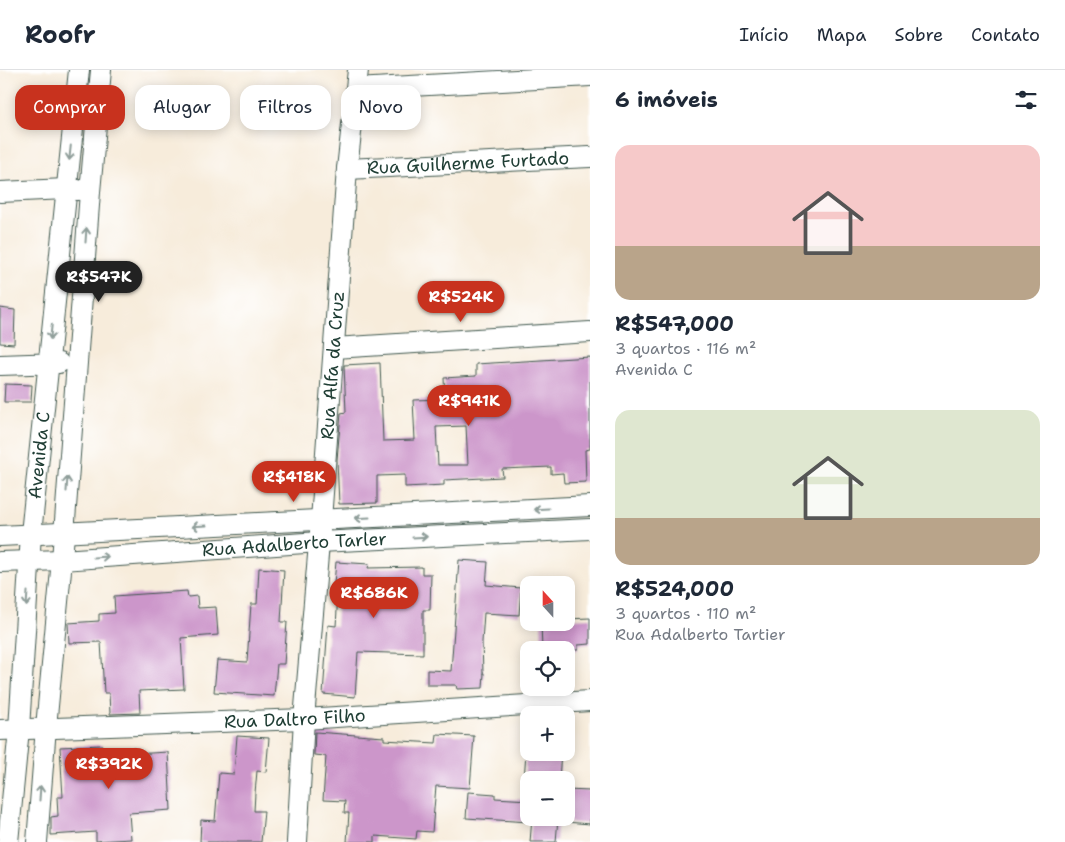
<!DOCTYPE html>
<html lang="pt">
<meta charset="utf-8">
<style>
:root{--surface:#fff;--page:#f2f2f3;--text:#1f2937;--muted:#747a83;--line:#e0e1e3;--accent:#c8321e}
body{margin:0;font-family:"Shantell Sans",sans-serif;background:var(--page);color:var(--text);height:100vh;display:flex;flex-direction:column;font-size:19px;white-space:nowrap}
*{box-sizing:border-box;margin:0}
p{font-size:16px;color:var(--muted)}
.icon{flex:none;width:28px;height:28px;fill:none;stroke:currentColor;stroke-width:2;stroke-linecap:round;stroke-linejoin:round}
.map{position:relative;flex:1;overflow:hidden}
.side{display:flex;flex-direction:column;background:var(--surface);width:475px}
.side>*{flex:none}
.hud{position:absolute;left:15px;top:15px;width:475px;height:45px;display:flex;gap:10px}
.needle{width:32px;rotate:339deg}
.buttons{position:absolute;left:520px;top:506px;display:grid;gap:10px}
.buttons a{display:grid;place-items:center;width:55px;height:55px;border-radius:10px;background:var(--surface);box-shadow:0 2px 12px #0003;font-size:25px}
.price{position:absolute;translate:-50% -42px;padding:0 11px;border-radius:18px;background:var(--accent);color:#fff;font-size:16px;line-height:32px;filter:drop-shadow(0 1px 2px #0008)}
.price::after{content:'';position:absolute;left:50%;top:30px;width:15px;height:11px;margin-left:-8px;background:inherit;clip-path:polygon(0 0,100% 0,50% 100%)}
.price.on{background:#222;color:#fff}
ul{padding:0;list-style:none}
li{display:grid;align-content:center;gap:10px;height:265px;padding:0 25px}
li span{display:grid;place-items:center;height:155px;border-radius:15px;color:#555}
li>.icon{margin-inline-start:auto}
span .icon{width:90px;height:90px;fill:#fffc;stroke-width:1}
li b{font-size:21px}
h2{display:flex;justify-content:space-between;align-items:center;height:60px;padding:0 25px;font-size:21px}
.tag{padding:0 18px;border-radius:15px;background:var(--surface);box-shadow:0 2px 12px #0003;font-size:18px;line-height:45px}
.tag.on{background:var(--accent);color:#fff}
header{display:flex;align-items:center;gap:30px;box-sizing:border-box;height:70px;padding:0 25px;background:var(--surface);border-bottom:1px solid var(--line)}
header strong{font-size:24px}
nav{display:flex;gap:28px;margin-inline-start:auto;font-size:18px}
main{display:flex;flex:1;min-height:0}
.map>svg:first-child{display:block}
</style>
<header>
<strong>Roofr</strong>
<nav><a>Início</a><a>Mapa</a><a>Sobre</a><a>Contato</a></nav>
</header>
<main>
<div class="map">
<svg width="590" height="772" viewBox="0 0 590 772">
<rect width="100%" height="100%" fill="#fff"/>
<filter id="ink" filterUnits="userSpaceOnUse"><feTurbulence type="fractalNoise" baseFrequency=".02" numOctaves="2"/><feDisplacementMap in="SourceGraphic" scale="10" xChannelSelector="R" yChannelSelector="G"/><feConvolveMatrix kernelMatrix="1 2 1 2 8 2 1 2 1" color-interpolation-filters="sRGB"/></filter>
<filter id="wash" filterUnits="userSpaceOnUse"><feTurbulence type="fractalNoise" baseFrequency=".0096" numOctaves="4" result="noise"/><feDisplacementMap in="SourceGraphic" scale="20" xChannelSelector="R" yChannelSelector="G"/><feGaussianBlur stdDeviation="1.12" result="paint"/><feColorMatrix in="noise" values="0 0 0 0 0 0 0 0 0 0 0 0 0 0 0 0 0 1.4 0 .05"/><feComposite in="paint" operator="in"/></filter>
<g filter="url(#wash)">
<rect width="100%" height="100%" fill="#f7ecdb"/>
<g id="blocks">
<path fill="#cc96ca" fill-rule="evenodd" d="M 0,238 L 15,240 L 14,274 L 0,273 Z
M 590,287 L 590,379 L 585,380 L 586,412 L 564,413 L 563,403 L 551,404 L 551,397 L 502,399 L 503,407 L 444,410 L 444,415 L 405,417 L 405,405 L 377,406 L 377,433 L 339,434 L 337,390 L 341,343 L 346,342 L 344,295 L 380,293 L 383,371 L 415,370 L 413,330 L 445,329 L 444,308 L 476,306 L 476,294 ZM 466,356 L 468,395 L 438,395 L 436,357 Z
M 5,314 L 32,315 L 31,332 L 4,332 Z
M 459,490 L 488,492 L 486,515 L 521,518 L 519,545 L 484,543 L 482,572 L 483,603 L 484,603 L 483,618 L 457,619 L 456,615 L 427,615 L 427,600 L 451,601 Z
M 336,492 L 369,494 L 368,498 L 422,497 L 422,504 L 431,504 L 430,540 L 423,540 L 423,584 L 358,582 L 355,627 L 323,624 L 328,555 L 336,556 L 338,524 L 333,524 Z
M 259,498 L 284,500 L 281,552 L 287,552 L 284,594 L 277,594 L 274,626 L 214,622 L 217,590 L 247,592 L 251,534 L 257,534 Z
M 187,521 L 188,527 L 197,526 L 198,538 L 216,537 L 218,565 L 181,568 L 184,619 L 139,621 L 140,643 L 110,644 L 109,623 L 104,623 L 101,572 L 69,573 L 68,553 L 99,551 L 99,544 L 115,543 L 114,526 Z
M 590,548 L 590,574 L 578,575 L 578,580 L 542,580 L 541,552 L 566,552 L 566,549 Z
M 315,662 L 384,667 L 384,670 L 436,673 L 437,664 L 474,666 L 470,718 L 436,716 L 432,762 L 417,761 L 416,769 L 375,766 L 375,772 L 347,772 L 349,743 L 344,743 L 345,731 L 323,730 L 326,686 L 314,685 Z
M 237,666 L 269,668 L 266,702 L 257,701 L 255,723 L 254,741 L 264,741 L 261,772 L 200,772 L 201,750 L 215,751 L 219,703 L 234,704 Z
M 102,675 L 102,680 L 134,678 L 134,684 L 168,682 L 171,740 L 129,743 L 131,769 L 96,771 L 96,762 L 51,765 L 51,747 L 58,746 L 57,727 L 63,727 L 60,677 Z
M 526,682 L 561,682 L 559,710 L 524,710 Z
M 566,720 L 590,721 L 590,754 L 566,752 Z
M 468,722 L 495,724 L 495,728 L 529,730 L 529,752 L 466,748 Z
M 532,748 L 558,748 L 556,772 L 530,772 Z"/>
</g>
</g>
<g filter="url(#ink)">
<use href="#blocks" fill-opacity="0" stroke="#3f574d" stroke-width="1"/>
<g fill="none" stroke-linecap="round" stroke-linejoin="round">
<g stroke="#3f574d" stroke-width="22">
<g id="minor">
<path d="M 356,19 L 590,6"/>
<path id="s1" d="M 347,99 L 590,87"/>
<path d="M 0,122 L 66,119 L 78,120"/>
<path d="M 334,278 L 590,262"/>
<path d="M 0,295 L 59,293"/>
<path d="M 0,466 L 590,436"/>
<path id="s2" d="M 0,492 L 62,490 L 319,472 L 590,459"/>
<path id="s3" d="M 0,660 L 304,649 L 590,631"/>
<path id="s4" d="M 8,772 L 19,659 L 31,464 L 79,0"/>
<path d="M 37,772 L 46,657 L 62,490 L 90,122 L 101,0"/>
<path id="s5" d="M 297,772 L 304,649 L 321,450 L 347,99 L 358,0"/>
</g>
</g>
<use href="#minor" stroke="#fff" stroke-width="20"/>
</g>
<defs><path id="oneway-shaft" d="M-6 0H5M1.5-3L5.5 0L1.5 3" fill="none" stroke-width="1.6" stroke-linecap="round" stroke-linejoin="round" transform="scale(1.25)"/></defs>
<g stroke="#8f9e9a">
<use href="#oneway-shaft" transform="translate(70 83) rotate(96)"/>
<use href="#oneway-shaft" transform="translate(86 165) rotate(-86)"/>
<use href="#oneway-shaft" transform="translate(51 262) rotate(96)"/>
<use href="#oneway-shaft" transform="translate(67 414) rotate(-86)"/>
<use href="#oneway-shaft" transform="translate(541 439) rotate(177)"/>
<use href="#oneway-shaft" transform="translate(362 448) rotate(177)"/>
<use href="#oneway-shaft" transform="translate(199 456) rotate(177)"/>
<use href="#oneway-shaft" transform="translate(420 467) rotate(-3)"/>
<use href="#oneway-shaft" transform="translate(101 487) rotate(-4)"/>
<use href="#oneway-shaft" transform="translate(27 529) rotate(94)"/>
<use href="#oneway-shaft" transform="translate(40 723) rotate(-86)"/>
</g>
</g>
<g text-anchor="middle" stroke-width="4.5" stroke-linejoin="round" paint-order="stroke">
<g font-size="18" fill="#1f3d34" stroke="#fff">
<text dy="6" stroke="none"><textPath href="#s1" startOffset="121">Rua Guilherme Furtado</textPath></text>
<text dy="6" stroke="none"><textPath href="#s5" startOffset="478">Rua Alfa da Cruz</textPath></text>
<text dy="6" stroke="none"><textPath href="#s4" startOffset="388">Avenida C</textPath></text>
<text dy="6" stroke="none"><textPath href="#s2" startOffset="295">Rua Adalberto Tarler</textPath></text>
<text dy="6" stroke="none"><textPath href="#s3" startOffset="295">Rua Daltro Filho</textPath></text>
</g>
</g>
</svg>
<div class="buttons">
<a><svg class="needle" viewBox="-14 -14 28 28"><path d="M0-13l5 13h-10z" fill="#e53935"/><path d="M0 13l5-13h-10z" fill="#747a83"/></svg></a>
<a><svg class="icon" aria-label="locate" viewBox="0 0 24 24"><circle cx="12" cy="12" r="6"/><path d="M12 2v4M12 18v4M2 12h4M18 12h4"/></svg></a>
<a>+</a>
<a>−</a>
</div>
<b class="price on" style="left:99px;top:233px">R$547K</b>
<b class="price" style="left:461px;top:253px">R$524K</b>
<b class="price" style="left:469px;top:357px">R$941K</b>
<b class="price" style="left:294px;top:433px">R$418K</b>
<b class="price" style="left:374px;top:549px">R$686K</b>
<b class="price" style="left:109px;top:720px">R$392K</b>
<div class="hud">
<a class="tag on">Comprar</a>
<a class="tag">Alugar</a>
<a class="tag">Filtros</a>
<a class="tag">Novo</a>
</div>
</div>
<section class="side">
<h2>6 imóveis<svg class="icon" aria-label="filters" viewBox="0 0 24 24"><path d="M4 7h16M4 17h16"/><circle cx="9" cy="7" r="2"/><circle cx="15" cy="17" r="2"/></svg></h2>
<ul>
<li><span style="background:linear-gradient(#f6c9c9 65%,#b9a48a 0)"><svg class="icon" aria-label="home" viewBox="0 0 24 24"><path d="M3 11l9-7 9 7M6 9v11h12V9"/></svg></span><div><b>R$547,000</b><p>3 quartos · 116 m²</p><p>Avenida C</p></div></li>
<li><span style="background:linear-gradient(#dfe7d0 70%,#b9a48a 0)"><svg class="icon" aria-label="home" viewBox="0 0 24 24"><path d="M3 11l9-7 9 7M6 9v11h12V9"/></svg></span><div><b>R$524,000</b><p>3 quartos · 110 m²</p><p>Rua Adalberto Tartier</p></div></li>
</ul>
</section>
</main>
